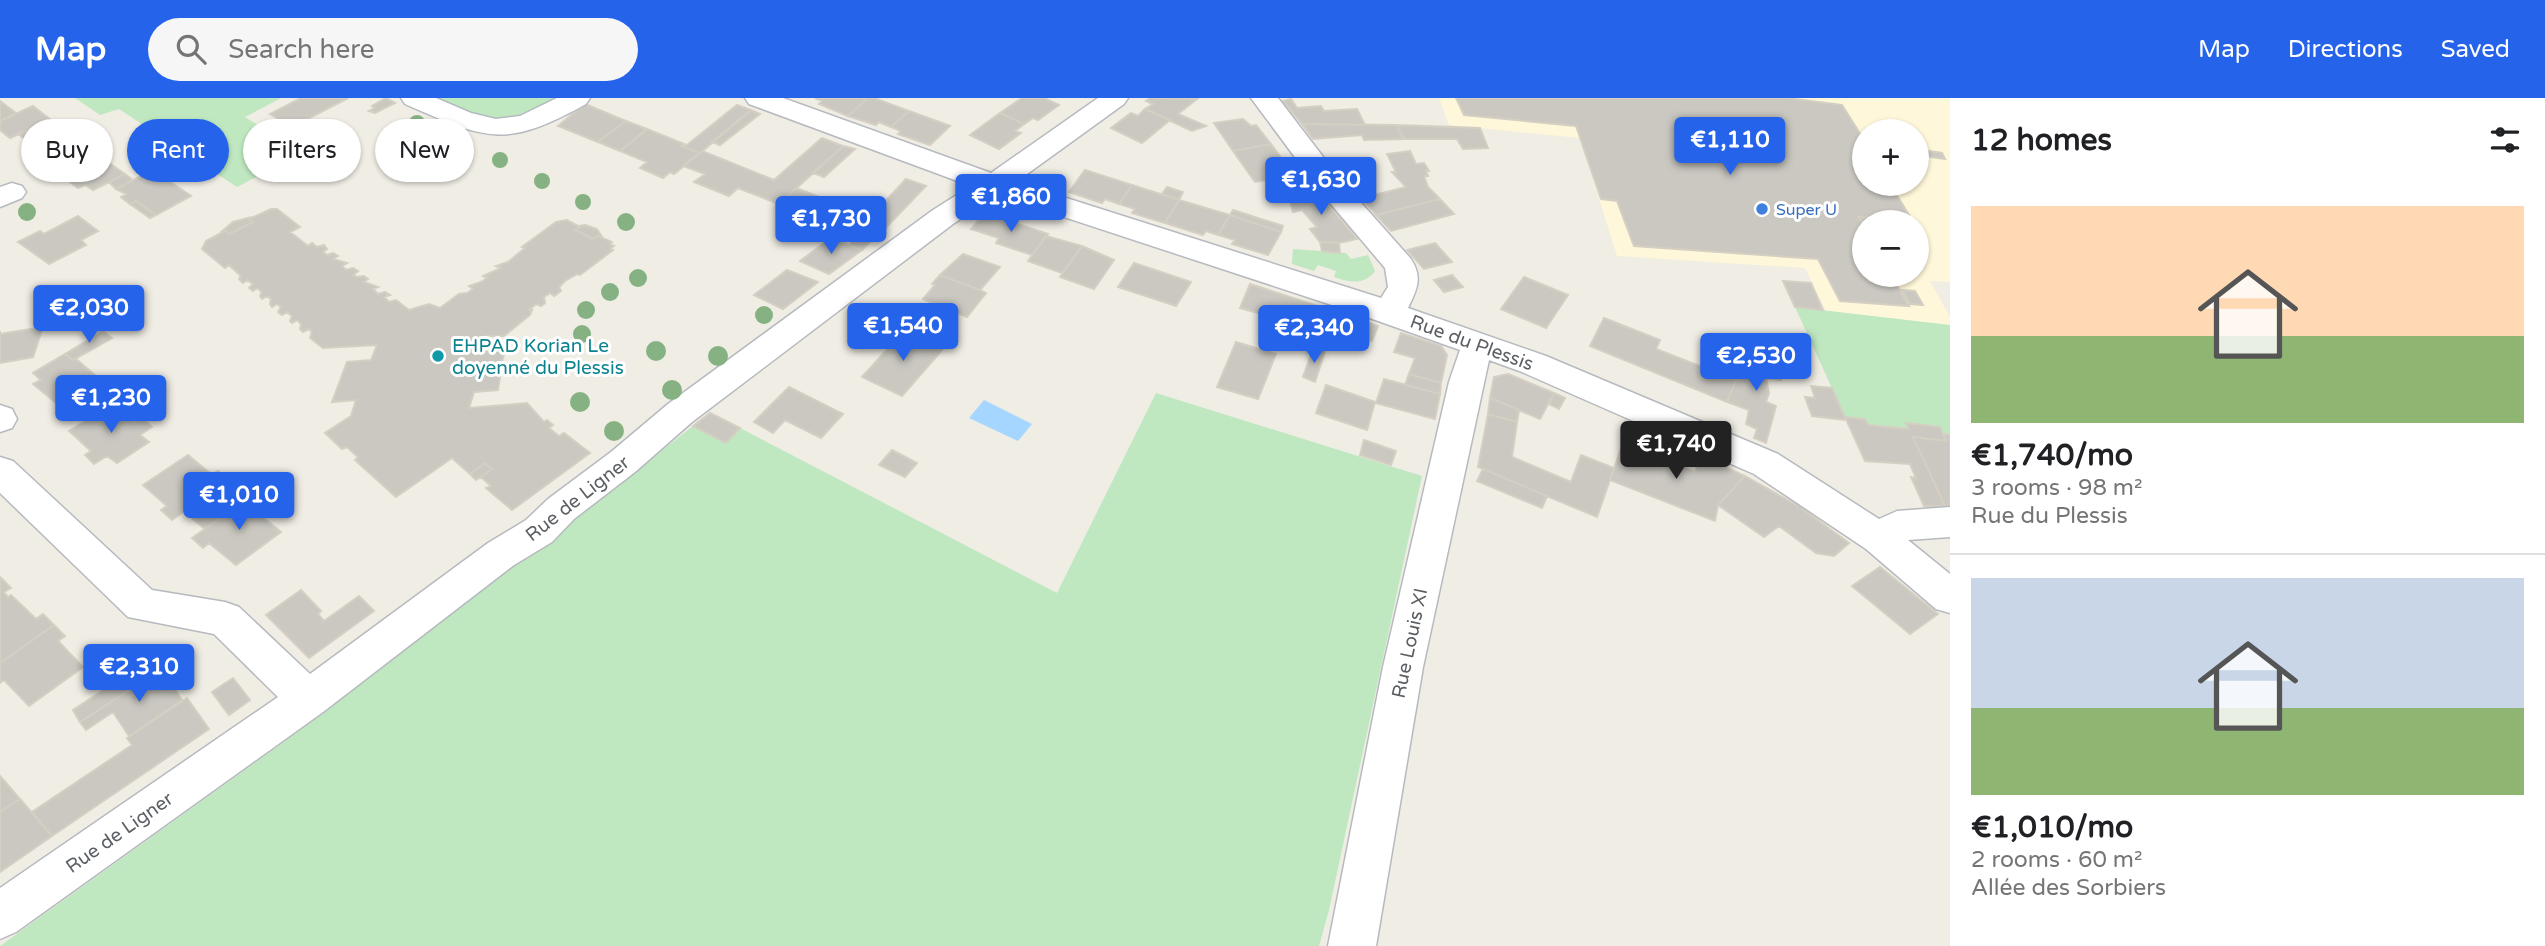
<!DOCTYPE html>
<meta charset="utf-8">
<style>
:root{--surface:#fff;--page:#f6f6f6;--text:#202124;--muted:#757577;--line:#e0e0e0;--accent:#2563eb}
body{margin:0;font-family:"Varela Round",sans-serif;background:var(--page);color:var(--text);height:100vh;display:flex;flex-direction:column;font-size:26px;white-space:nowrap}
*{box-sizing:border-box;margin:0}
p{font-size:23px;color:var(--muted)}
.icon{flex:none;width:38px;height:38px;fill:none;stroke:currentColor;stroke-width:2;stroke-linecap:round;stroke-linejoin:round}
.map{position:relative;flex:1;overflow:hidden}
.details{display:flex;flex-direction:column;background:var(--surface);width:595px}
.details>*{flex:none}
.banner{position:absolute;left:21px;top:21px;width:665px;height:63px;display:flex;gap:14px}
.controls{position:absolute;left:1852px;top:21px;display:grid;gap:14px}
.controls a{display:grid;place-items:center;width:77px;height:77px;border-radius:50%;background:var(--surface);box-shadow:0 2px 5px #0004;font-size:35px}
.price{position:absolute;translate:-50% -60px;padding:0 16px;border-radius:7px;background:var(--accent);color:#fff;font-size:23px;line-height:46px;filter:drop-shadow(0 2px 4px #0008)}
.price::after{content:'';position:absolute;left:50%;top:42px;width:21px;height:16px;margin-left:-10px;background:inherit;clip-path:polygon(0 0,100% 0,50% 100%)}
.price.current{background:#222;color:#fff}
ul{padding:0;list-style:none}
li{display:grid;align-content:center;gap:14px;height:371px;padding:0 21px}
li+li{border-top:2px solid var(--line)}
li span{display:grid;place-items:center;height:217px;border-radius:0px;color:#555}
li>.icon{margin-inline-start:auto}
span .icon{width:126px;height:126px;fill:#fffc;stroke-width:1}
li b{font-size:30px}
h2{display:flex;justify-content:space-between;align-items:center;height:84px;padding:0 21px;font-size:30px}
.chip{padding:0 24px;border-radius:32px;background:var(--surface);box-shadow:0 2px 5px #0004;font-size:24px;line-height:63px}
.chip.current{background:var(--accent);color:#fff}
header{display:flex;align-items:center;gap:42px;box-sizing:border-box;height:98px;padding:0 35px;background:var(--accent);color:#fff}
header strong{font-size:33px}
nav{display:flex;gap:38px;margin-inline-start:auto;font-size:24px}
.search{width:490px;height:63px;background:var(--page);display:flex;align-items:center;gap:18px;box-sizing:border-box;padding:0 24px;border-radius:38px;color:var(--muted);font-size:26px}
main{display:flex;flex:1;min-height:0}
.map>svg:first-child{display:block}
</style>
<header>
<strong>Map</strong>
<div class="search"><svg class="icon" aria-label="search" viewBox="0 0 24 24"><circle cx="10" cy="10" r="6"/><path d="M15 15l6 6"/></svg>Search here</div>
<nav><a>Map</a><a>Directions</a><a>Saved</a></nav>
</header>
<main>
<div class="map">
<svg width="1950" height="848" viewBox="0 0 1950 848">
<rect width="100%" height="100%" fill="#efede4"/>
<path fill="#fff7d9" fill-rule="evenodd" d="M 1439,0 L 1950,0 L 1950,184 L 1930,183 L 1950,219 L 1950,227 L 1826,213 L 1805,170 L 1617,158 L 1580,40 L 1449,27 ZM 1864,33 L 1916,33 L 1916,86 L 1864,86 ZM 1864,124 L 1916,124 L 1916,177 L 1864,177 Z"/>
<path fill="#bfe8c0" d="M 75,0 L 281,0 L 245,19 L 301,55 L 237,89 L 119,11 L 100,17 Z
M 433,0 L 571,0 L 540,19 L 479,22 Z
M 1293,151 L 1346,155 L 1351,161 L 1368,157 L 1375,173 C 1364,188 1349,184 1334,179 L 1336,173 L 1318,167 L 1314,173 L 1292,166 Z
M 1795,209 L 1950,227 L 1950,337 L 1944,336 L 1939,329 L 1907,325 L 1909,331 L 1868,327 L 1864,321 L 1845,319 Z
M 1156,295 L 1422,378 L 1329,812 L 1319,848 L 0,848 L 324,615 L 693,328 L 726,344 L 740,330 L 1057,495 Z"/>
<path fill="#a4d6ff" d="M 984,302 L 1032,326 L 1018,343 L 969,320 Z"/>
<path fill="#cac8c1" stroke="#d4cfc2" stroke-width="2" d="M 301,0 L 348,0 L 292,29 L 270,16 Z
M 386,0 L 395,5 L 375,15 L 369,13 L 375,10 L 372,8 Z
M 815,0 L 868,0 L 848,18 L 819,6 L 822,3 Z
M 868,0 L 874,0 L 909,13 L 891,29 L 879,24 L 876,27 L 848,18 Z
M 1022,0 L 1044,0 L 1059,7 L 1038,22 L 1033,20 L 1024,26 L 1000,15 Z
M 1150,0 L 1197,1 L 1178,16 L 1206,28 L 1192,33 L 1145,11 L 1153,6 L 1146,3 Z
M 1456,0 L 1787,0 L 1842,7 L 1864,42 L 1864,86 L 1890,86 L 1912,122 L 1859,119 L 1864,128 L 1864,177 L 1891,177 L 1909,208 L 1840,203 L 1818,161 L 1634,148 L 1617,103 L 1601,101 L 1576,28 L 1464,17 Z
M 1291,1 L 1297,10 L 1321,8 L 1324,13 L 1357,11 L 1365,27 L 1302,26 L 1283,3 Z
M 0,3 L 16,15 L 0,23 Z
M 585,6 L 626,23 L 598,44 L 558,28 Z
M 737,7 L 751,12 L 700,55 L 681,48 L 687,47 Z
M 33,8 L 51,22 L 10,40 L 0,32 L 0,23 Z
M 1145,11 L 1170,22 L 1142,45 L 1111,30 L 1131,15 L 1138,18 Z
M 751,12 L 760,16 L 720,47 L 712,44 Z
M 909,13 L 950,28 L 930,47 L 898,36 L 901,33 L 891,29 Z
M 1000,15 L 1024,26 L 1015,33 L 1021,35 L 999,51 L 970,37 Z
M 1243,21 L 1251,28 L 1256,27 L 1271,46 L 1233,53 L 1214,25 Z
M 626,23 L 647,31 L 620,53 L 598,44 Z
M 1302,26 L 1396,27 L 1404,41 L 1364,42 L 1362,37 L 1313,41 Z
M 1396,27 L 1480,30 L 1488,50 L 1463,51 L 1457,41 L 1404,41 Z
M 34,29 L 44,36 L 26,42 L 18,36 Z
M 647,31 L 684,46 L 681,48 L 700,55 L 674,76 L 670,74 L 663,80 L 640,70 L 647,64 L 620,53 Z
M 44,36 L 50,41 L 41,45 L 38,51 L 26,42 Z
M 77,39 L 85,44 L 89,42 L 104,52 L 58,75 L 44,64 L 51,61 L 44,55 Z
M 822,40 L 843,48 L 779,106 L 738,90 L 729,98 L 694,84 L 705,76 L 683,68 L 702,53 L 774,82 Z
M 50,41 L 59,48 L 44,55 L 38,51 L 41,45 Z
M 1271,46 L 1287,68 L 1281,68 L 1288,78 L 1255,84 L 1233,53 Z
M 843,48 L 855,51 L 824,79 L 813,75 Z
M 1916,51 L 1942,55 L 1945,61 L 1916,57 Z
M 1410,53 L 1416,66 L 1424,65 L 1429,73 L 1426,73 L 1428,78 L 1424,78 L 1428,89 L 1440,101 L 1376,117 L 1362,100 L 1406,89 L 1392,74 L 1396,74 L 1387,56 Z
M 96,56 L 125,76 L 93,92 L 85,87 L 78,90 L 58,75 Z
M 153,72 L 191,98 L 156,117 L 136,103 L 130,106 L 121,99 L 126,96 L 116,91 Z
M 1085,72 L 1132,87 L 1119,106 L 1105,101 L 1102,105 L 1069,94 Z
M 125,76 L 133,82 L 116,91 L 109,84 Z
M 906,81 L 926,88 L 873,143 L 832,127 L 823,136 L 804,128 L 807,125 L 794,120 L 800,114 L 779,106 L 796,90 L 855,113 L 864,104 L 879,110 Z
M 1132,87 L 1179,102 L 1165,125 L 1132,115 L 1135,111 L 1119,106 Z
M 1167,89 L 1183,94 L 1179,102 L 1162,96 Z
M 1313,89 L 1332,111 L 1357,141 L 1339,145 L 1320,144 L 1310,131 L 1317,129 L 1302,112 L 1293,114 L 1288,95 Z
M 1440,101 L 1454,116 L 1391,133 L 1376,117 Z
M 1179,102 L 1230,117 L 1218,137 L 1206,133 L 1203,137 L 1165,125 Z
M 136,103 L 156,117 L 150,120 L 130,106 Z
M 271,111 L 277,111 L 300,129 L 290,134 L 308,148 L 312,145 L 317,149 L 324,147 L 327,151 L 323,154 L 327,157 L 333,155 L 338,158 L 333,161 L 347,165 L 342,168 L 346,172 L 353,170 L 358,173 L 353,177 L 357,179 L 364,178 L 368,181 L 364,184 L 378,189 L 373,191 L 378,196 L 385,194 L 390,197 L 384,199 L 389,204 L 396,202 L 409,212 L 429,206 L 440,210 L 459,196 L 467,195 L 473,191 L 469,188 L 481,184 L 487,180 L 483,178 L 501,170 L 496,168 L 508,164 L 525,150 L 522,149 L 556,124 L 567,122 L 580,129 L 575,132 L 593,141 L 598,138 L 612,144 L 610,146 L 614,148 L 610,151 L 613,152 L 580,177 L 577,176 L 565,183 L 559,189 L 561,193 L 554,198 L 550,195 L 544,199 L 545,205 L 541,208 L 536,206 L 529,212 L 532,212 L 530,217 L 504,238 L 486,238 L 483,254 L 505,252 L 502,264 L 494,266 L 491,277 L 498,277 L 500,279 L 498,292 L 474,294 L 469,310 L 527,305 L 544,324 L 547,322 L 553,327 L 549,330 L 559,338 L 564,335 L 590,355 L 512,412 L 486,390 L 491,388 L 481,379 L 492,371 L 485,365 L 470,376 L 452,360 L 396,399 L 355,362 L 358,359 L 347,349 L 342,351 L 325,335 L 351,318 L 356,302 L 332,304 L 347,264 L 371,262 L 377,247 L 323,250 L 310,240 L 312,234 L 309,231 L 303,234 L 300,231 L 301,226 L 297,222 L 292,225 L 290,223 L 292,218 L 287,214 L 282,217 L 278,214 L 281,209 L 277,206 L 272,209 L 270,206 L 271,201 L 267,198 L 262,201 L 260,198 L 262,194 L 257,190 L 253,193 L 249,190 L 253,186 L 247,182 L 243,185 L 239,181 L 241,178 L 229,167 L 225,170 L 202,151 L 206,143 L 225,133 L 229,136 L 253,124 L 249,121 Z
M 1233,112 L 1283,128 L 1281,134 L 1230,117 Z
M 985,115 L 1048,136 L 1032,157 L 996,145 L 999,140 L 971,131 Z
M 1230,117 L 1281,134 L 1268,157 L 1232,146 L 1235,142 L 1218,137 Z
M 78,118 L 98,133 L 81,142 L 86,147 L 49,166 L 18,144 L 40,133 L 44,136 Z
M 252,119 L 249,121 L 253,124 L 229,136 L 225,133 L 220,135 L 233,124 Z
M 1859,119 L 1912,122 L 1913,124 L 1864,124 L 1864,128 Z
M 585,127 L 597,131 L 602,139 L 598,138 L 593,141 L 575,132 L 580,129 L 578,128 Z
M 858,138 L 871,143 L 862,152 L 849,147 Z
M 1046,138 L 1082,148 L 1062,175 L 1028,163 Z
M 831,140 L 862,152 L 829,176 L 800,163 Z
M 1320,144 L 1339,145 L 1340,155 L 1322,153 Z
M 1435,145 L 1452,164 L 1424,171 L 1407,152 Z
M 1082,148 L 1114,162 L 1094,191 L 1060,179 Z
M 963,156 L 1000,169 L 980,192 L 940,177 Z
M 1134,165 L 1191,184 L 1176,208 L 1118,189 Z
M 787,172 L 818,184 L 783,211 L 754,197 Z
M 940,177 L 980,192 L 986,195 L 967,219 L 923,201 L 935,187 L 932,186 Z
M 1452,177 L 1463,189 L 1444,194 L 1434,182 Z
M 1524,179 L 1568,197 L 1546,230 L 1501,211 Z
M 1783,183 L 1811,185 L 1823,212 L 1795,209 Z
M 1250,186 L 1327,211 L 1314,246 L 1287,239 L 1293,225 L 1240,210 Z
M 1902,192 L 1915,193 L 1923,207 L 1910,206 Z
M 1327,211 L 1378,228 L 1372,243 L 1356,238 L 1353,246 L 1330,239 L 1325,253 L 1313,251 Z
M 1604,220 L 1660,242 L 1656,251 L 1736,282 L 1727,304 L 1590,248 Z
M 43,229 L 33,259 L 0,265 L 0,233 L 0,236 Z
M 103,233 L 112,240 L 73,262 L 65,256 Z
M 904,233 L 944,250 L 902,298 L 862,279 Z
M 1401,235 L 1441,248 L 1447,257 L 1441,285 L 1409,276 L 1415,260 L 1394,254 Z
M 1236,244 L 1276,256 L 1258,301 L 1217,289 Z
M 1313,251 L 1325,253 L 1315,284 L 1303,279 Z
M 65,256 L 73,262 L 76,261 L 110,290 L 72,313 L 59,302 L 55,304 L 33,286 L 41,282 L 33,275 Z
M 1742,256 L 1777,262 L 1781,282 L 1766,280 L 1769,295 L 1766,304 L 1776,308 L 1766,345 L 1754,340 L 1757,331 L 1746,326 L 1749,312 L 1727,304 L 1738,279 Z
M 1409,276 L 1441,285 L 1440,296 L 1405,287 Z
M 1508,276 L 1554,295 L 1540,321 L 1490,300 L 1494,279 Z
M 1384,281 L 1440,296 L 1435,321 L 1376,305 Z
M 1326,287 L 1375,304 L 1367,332 L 1316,315 Z
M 1811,288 L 1832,290 L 1846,322 L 1812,318 L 1805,299 L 1815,300 Z
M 789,289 L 843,316 L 821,340 L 785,322 L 773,335 L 754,324 Z
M 1554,295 L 1565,300 L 1559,311 L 1549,306 Z
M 1490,300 L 1519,312 L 1517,324 L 1488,316 Z
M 113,306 L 135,324 L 142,320 L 152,329 L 140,337 L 149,344 L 117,365 L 107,358 L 94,366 L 85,357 L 91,353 L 69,333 Z
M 710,315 L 740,330 L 726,345 L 693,328 Z
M 1488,316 L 1517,324 L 1512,359 L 1571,384 L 1581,357 L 1614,370 L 1597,419 L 1478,369 Z
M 1845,319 L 1865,321 L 1868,327 L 1909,331 L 1906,325 L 1940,329 L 1946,343 L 1913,339 L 1945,408 L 1924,408 L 1911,379 L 1916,380 L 1910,366 L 1865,363 Z
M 1944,336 L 1950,337 L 1950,408 L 1945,408 L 1913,339 L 1946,343 Z
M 1364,342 L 1396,353 L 1391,367 L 1360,357 Z
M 1623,345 L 1695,374 L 1701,358 L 1745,378 L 1718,407 L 1715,423 L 1610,382 Z
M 892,352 L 917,365 L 905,379 L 879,367 Z
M 188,357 L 212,377 L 218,373 L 229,382 L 172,422 L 161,412 L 167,408 L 143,387 Z
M 485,365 L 492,371 L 476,382 L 470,376 Z
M 1483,371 L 1547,398 L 1542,410 L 1477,383 Z
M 1745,378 L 1800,409 L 1849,445 L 1834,458 L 1816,455 L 1779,428 L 1764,439 L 1718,407 Z
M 217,391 L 227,399 L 194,422 L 185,413 Z
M 227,399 L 237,407 L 205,431 L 194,422 Z
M 250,399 L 262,408 L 255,413 L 281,434 L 236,467 L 209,445 L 203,450 L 192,440 Z
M 1880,469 L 1912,495 L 1938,516 L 1910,536 L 1852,488 Z
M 0,479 L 11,490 L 4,494 L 8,499 L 11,497 L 36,521 L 43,516 L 54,527 L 0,565 Z
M 301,492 L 321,513 L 318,516 L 324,523 L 359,498 L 374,513 L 309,560 L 266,517 Z
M 54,527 L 65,538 L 58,543 L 83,569 L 29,608 L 4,582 L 0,585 L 0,565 Z
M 153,559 L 162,571 L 80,624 L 73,612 Z
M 162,571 L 182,602 L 129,638 L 113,614 L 86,632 L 80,624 Z
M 233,580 L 250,602 L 229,617 L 212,594 Z
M 187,600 L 209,631 L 52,738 L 32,714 L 132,647 L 127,640 Z
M 0,678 L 20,701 L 0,714 Z
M 20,701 L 52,738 L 0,774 L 0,714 Z"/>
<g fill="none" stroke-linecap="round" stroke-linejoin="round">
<g stroke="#b6babf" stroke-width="3">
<path id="street" d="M 401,0 L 436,0 L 471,15 L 496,21 L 520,18 L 557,0 L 590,0 L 586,6 C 505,51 487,42 405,6 Z
M 745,0 L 783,0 L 991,75 L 1098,0 L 1128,0 L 1124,6 L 1016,84 L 1381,200 L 1388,189 L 1385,170 L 1320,93 L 1251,0 L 1278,0 L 1340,81 L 1411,161 C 1423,180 1417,191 1408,210 L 1546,258 L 1778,356 L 1879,421 L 1897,413 L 1950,409 L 1950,439 L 1908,442 L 1950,476 L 1950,515 L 1936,511 L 1866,451 L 1754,376 L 1522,274 L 1489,262 L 1423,569 L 1376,848 L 1328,848 L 1383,569 L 1449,284 L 1460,252 L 1350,213 L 997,97 L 953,126 L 692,324 L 635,374 L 574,421 L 552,444 L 514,467 L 323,614 L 16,834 L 0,841 L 0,790 L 278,599 L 214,536 L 128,519 L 0,395 L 0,359 L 13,363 L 152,492 L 225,504 L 239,509 L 310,576 L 488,445 L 526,422 L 548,401 L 611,354 L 668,306 L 933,112 L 971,88 L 749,6 Z
M 12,85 L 22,88 L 26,94 L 22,100 L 0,109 L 0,89 Z
M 0,307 L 12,311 L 17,321 L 12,330 L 0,334 Z"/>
</g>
<use href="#street" fill="#fff" fill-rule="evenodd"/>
</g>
<g fill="#86b283">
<circle cx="417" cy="25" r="8"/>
<circle cx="455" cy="42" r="8"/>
<circle cx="500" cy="62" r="8"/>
<circle cx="542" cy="83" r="8"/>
<circle cx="583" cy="104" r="8"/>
<circle cx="27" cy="114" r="9"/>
<circle cx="626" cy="124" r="9"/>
<circle cx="638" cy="180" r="9"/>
<circle cx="610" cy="194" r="9"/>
<circle cx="586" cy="212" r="9"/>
<circle cx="764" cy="217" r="9"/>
<circle cx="582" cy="236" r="9"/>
<circle cx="656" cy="253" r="10"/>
<circle cx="718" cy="258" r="10"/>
<circle cx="672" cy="292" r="10"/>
<circle cx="580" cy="304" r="10"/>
<circle cx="614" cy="333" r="10"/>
</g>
<circle fill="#3f7fe0" stroke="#fff" stroke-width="2.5" cx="1762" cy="111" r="7"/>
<circle fill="#0f9aa8" stroke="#fff" stroke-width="2.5" cx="438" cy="258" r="7"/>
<g text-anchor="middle" stroke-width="6" stroke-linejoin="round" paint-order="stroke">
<g font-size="16" fill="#366cbe" stroke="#fff" text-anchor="start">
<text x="1776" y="117">Super U</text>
</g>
<g font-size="19" fill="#5c6065" stroke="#fff">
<text transform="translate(1472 244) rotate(20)" y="7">Rue du Plessis</text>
<text transform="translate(577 400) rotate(-38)" y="7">Rue de Ligner</text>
<text transform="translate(1409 545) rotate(-78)" y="7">Rue Louis XI</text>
<text transform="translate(119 734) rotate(-35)" y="7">Rue de Ligner</text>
</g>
<g font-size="19" fill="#0d838f" stroke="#fff" text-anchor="start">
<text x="452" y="254">EHPAD Korian Le<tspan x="452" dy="22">doyenné du Plessis</tspan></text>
</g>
</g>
</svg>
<div class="controls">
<a>+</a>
<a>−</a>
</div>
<b class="price" style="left:1730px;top:79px">€1,110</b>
<b class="price" style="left:1321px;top:119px">€1,630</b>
<b class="price" style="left:1011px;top:136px">€1,860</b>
<b class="price" style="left:831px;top:158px">€1,730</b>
<b class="price" style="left:89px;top:247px">€2,030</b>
<b class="price" style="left:903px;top:265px">€1,540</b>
<b class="price" style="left:1314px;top:267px">€2,340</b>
<b class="price" style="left:1756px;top:295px">€2,530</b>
<b class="price" style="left:111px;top:337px">€1,230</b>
<b class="price current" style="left:1676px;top:383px">€1,740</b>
<b class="price" style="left:239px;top:434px">€1,010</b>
<b class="price" style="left:139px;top:606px">€2,310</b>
<div class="banner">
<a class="chip">Buy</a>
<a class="chip current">Rent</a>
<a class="chip">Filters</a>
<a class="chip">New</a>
</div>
</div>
<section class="details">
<h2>12 homes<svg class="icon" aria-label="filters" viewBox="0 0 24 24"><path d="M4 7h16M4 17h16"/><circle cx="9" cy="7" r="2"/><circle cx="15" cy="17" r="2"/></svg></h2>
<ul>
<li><span style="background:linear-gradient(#ffd9b3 60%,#8fb573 0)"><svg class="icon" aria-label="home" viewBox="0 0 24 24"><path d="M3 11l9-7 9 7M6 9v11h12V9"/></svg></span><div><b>€1,740/mo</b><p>3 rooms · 98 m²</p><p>Rue du Plessis</p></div></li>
<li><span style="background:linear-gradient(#c9d6e8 60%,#8fb573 0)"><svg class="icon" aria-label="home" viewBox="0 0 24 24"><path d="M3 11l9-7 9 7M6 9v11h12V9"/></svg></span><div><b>€1,010/mo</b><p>2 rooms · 60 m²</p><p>Allée des Sorbiers</p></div></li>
</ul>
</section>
</main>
